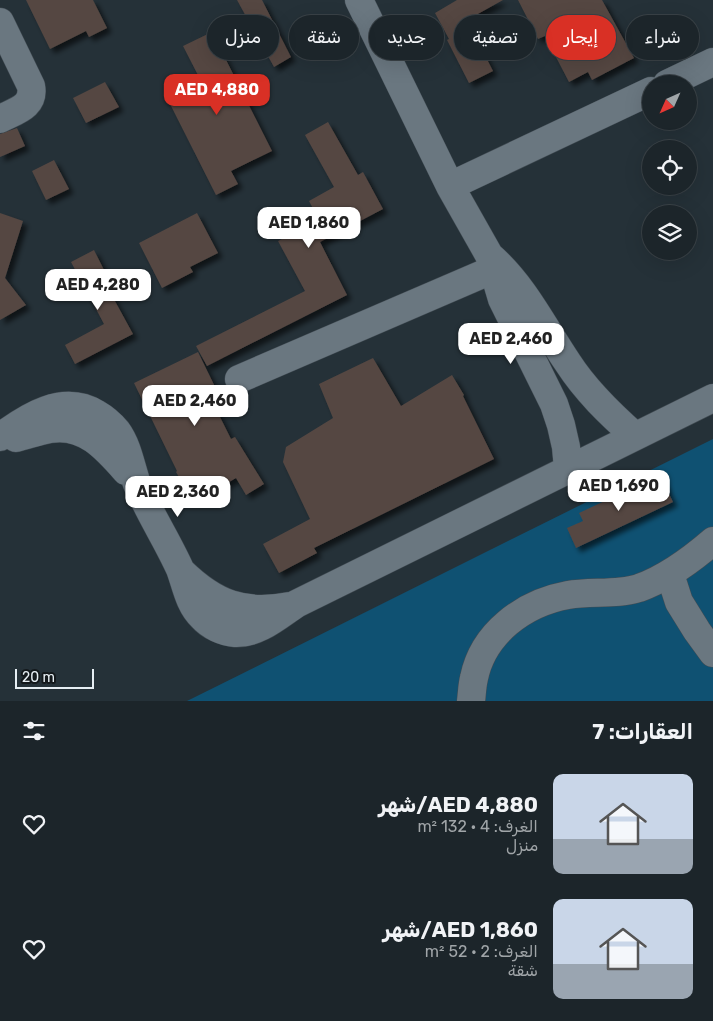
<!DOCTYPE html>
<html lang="ar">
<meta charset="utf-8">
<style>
:root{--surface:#1c252a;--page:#293136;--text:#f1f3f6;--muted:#a0a5a8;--line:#3a4247;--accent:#d93025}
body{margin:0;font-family:Rubik,Vazirmatn,sans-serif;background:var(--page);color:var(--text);direction:rtl;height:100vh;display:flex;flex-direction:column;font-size:19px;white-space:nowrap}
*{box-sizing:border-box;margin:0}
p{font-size:16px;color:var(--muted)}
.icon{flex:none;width:28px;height:28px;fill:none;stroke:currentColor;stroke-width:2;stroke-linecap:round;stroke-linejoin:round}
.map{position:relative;height:701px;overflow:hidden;direction:ltr}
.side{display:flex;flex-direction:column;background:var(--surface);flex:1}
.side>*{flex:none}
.top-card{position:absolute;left:15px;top:15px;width:684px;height:45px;direction:rtl;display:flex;gap:10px}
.needle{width:32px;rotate:225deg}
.tools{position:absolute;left:642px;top:75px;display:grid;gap:10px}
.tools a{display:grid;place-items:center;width:55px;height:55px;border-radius:50%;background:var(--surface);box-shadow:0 5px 20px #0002,0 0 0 1px var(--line);font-size:25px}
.scale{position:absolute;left:15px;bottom:12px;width:79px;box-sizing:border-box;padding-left:5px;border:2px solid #e6eef3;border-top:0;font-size:14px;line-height:18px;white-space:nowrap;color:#e6eef3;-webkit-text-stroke:4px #13181b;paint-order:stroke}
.price{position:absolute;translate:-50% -42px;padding:0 11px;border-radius:10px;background:#fff;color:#222;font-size:16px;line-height:32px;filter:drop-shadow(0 1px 2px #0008)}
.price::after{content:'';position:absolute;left:50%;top:30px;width:15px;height:11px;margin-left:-8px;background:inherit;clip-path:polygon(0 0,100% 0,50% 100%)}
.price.selected{background:var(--accent);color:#fff}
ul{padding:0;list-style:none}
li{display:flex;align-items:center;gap:15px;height:125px;padding:0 20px}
li span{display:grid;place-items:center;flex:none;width:140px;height:100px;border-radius:10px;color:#555}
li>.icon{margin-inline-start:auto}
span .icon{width:60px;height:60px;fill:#fffc;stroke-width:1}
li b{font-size:21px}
h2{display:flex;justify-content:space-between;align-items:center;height:60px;padding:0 20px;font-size:21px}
.chip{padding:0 18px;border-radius:22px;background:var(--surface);box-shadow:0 5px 20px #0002,0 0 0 1px var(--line);font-size:18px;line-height:45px}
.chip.selected{background:var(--accent);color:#fff}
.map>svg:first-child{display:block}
</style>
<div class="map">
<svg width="713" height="701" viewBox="0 0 713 701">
<defs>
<filter id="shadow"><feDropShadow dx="4.5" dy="4.5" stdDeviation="2.5" flood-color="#0009"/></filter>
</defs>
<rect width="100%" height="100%" fill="#253138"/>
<path fill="#0f5172" d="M 713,439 L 713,701 L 187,701 Z"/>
<path fill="#554742" filter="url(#shadow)" d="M 26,0 L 93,0 L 107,28 L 89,37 L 86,31 L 50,49 Z
M 237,0 L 262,0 L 291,57 L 274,67 Z
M 457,0 L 503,0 L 467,20 L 493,71 L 469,83 L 447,40 L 449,39 L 435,13 Z
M 518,0 L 602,0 L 634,58 L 592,80 L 588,72 L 569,82 L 545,36 L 538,39 Z
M 212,32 L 272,151 L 231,171 L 238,184 L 216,195 L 166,96 L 200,79 L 183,46 Z
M 105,82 L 119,107 L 86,123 L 73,98 Z
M 328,122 L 358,175 L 363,172 L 383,209 L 320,242 L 347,295 L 207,366 L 196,346 L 305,291 L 278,241 L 319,220 L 309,201 L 334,187 L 305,135 Z
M 17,128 L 25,146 L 0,157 L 0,134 Z
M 54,160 L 69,189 L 46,200 L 32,171 Z
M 0,213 L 23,221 L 5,278 L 26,305 L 0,320 Z
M 197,213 L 218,253 L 190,267 L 193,272 L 162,288 L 139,243 Z
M 94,250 L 108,278 L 104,281 L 133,334 L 75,364 L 65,345 L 104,324 L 71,262 Z
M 198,352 L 220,397 L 212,401 L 231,439 L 235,437 L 264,484 L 246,495 L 236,478 L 224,485 L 219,477 L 189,494 L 176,472 L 177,471 L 134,383 Z
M 373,358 L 401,406 L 452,375 L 464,395 L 463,396 L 494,459 L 314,548 L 317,553 L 279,573 L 263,544 L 310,519 L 283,462 L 286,447 L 333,418 L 319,384 Z
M 663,481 L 673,502 L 576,548 L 567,528 L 583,521 L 579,513 L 645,482 L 648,488 Z"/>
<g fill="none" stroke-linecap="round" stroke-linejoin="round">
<g stroke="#424c53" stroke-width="29">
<path id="minor" d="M 359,0 L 450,186 L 489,255 L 502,299 L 554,404 L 561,425 L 566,447 L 568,469
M 0,22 L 31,86 C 35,107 15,111 0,119
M 667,84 L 713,62
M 450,186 L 651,91
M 490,256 C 524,286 543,326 568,363 C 586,391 610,414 635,436
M 239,379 L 492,270
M 0,437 C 27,417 63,393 97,414 C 104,418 111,424 117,431 C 128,446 131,467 137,484 C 149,513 167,540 180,569 C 186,585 189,605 202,617 C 210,626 223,632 235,633 C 258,634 278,616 296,604 L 713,398
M 16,438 C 28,435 39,431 50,429 C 84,423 106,448 126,471
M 182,572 C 215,604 244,615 290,606
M 670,574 L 679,602 L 697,631 L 713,653
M 471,701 C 472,694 472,686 474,678 C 483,633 524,603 568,595 C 591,591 617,595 639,588 C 667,578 691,560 713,541"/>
</g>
<use href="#minor" stroke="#6a7780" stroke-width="28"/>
</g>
</svg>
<div class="tools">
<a><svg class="needle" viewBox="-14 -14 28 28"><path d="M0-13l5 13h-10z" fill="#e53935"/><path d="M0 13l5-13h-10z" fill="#a0a5a8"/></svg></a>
<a><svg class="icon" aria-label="locate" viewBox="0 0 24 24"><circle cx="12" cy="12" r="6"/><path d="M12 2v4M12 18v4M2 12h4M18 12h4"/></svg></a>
<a><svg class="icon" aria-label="layers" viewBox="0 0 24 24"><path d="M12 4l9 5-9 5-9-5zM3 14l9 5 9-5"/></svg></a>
</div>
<div class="scale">20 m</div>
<b class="price selected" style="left:217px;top:116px">AED 4,880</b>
<b class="price" style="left:309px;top:249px">AED 1,860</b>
<b class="price" style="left:98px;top:311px">AED 4,280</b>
<b class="price" style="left:511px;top:365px">AED 2,460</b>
<b class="price" style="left:195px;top:427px">AED 2,460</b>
<b class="price" style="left:619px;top:512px">AED 1,690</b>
<b class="price" style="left:178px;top:518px">AED 2,360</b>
<div class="top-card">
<a class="chip">شراء</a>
<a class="chip selected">إيجار</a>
<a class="chip">تصفية</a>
<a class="chip">جديد</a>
<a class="chip">شقة</a>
<a class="chip">منزل</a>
</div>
</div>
<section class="side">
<h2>العقارات: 7<svg class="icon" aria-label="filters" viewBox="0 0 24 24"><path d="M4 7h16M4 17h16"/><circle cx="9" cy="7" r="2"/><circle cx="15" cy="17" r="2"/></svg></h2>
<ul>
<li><span style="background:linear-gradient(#c9d6e8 65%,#9aa5b1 0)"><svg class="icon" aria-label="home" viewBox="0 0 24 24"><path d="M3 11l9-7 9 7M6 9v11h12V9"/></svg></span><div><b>AED 4,880/شهر</b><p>الغرف: 4 · 132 m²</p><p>منزل</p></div><svg class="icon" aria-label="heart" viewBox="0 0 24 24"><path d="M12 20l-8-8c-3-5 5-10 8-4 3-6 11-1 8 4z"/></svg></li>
<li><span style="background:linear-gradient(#c9d6e8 65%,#9aa5b1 0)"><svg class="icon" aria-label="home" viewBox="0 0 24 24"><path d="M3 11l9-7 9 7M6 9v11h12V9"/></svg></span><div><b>AED 1,860/شهر</b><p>الغرف: 2 · 52 m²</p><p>شقة</p></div><svg class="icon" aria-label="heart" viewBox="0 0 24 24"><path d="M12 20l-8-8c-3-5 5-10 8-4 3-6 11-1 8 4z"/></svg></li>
</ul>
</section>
